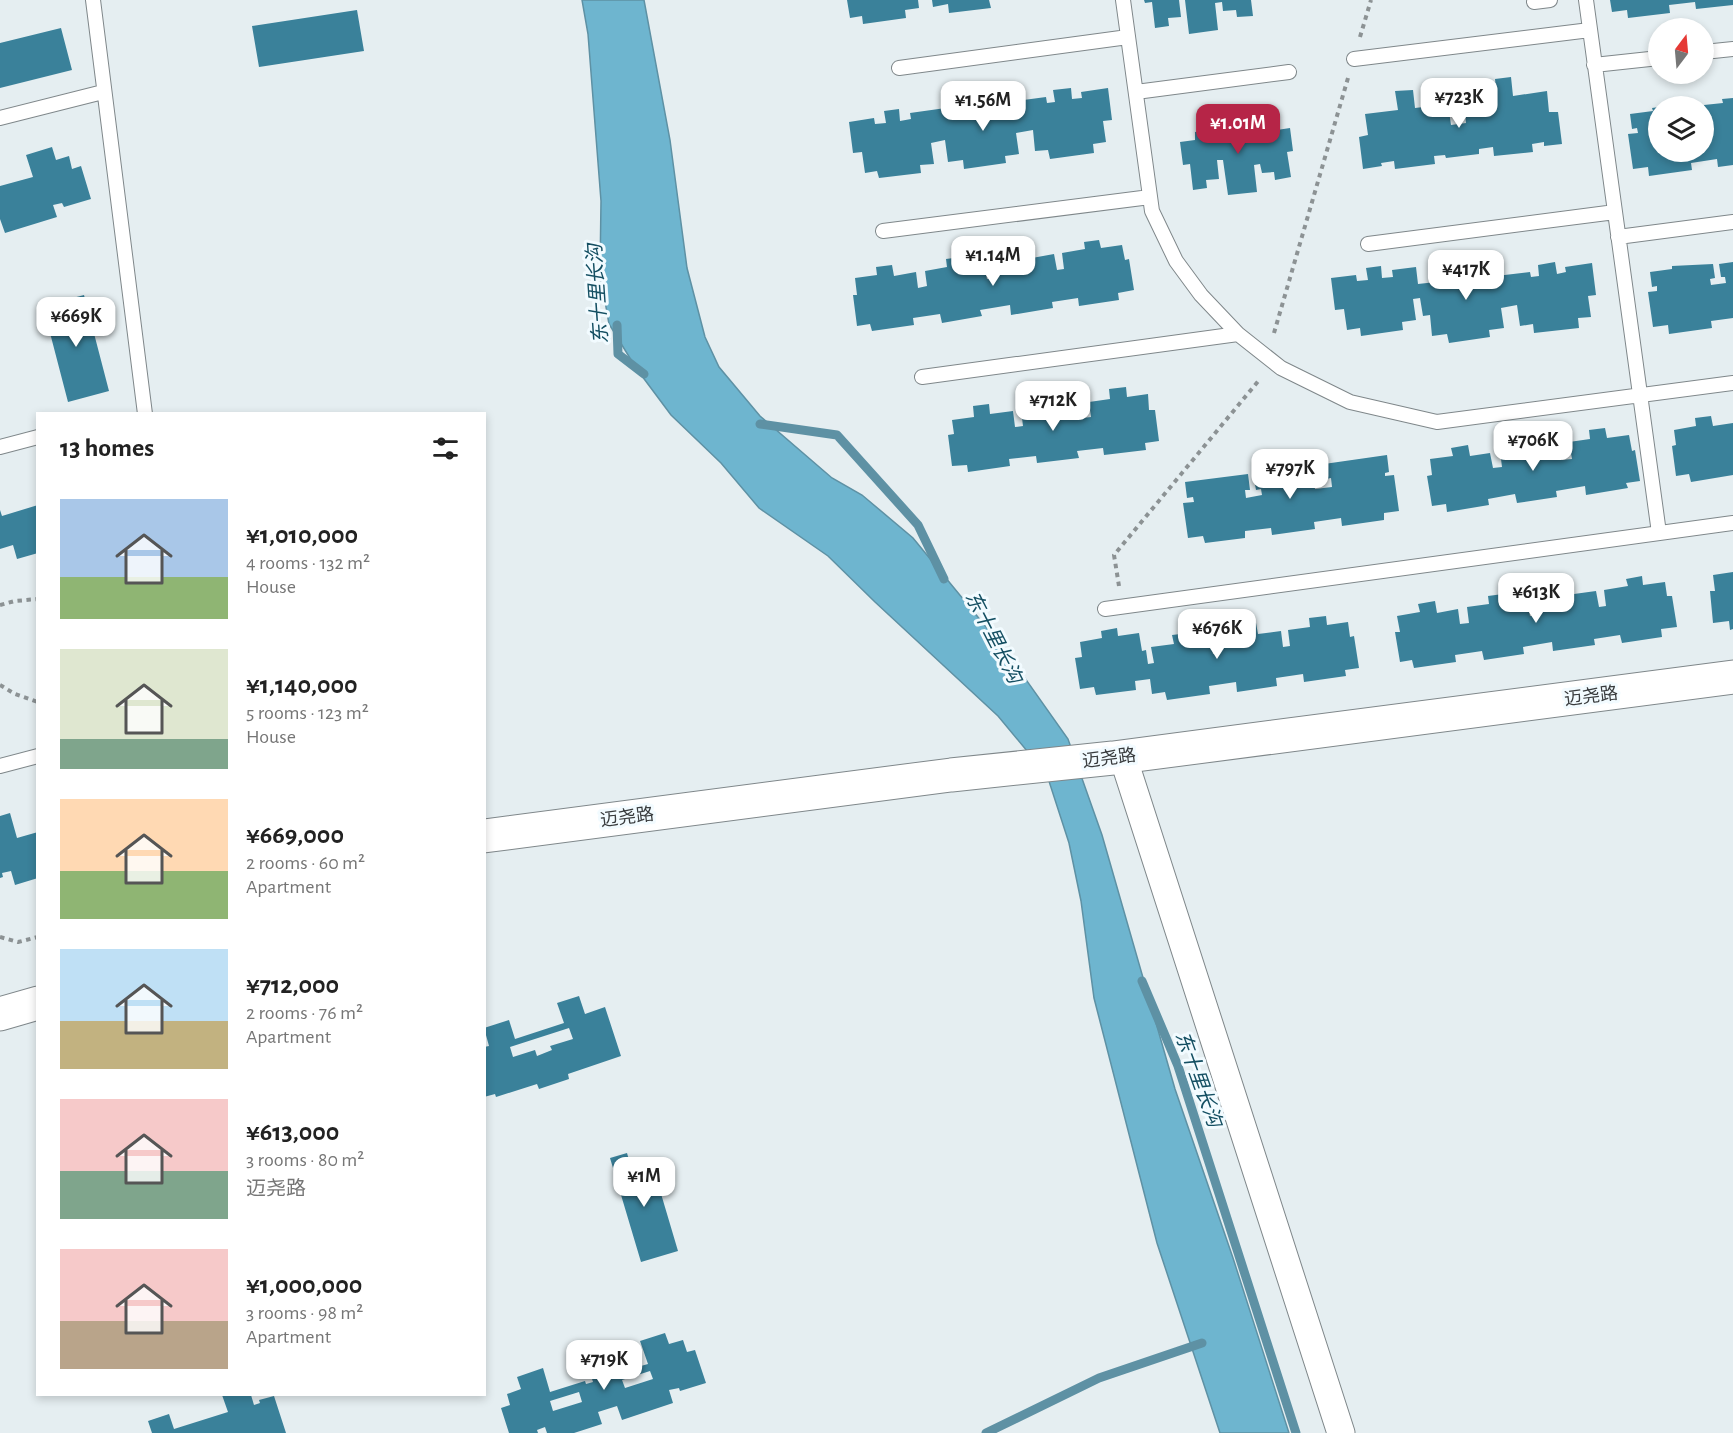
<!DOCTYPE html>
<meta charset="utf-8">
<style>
:root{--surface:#fff;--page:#f6f6f6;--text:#222;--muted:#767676;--accent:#b62547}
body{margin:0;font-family:"Alegreya Sans","Noto Sans SC",sans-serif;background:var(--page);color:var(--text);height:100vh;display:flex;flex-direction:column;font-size:22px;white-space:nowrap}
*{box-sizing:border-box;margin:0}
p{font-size:20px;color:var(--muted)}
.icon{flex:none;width:33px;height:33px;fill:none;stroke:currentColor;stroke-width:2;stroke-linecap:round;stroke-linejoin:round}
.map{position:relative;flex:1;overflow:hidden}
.details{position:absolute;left:36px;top:412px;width:450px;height:984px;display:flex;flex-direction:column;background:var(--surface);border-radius:0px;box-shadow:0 3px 9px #0003}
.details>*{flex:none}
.needle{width:39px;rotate:16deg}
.fabs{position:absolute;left:1648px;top:18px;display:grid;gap:12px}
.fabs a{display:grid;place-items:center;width:66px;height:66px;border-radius:50%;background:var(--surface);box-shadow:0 3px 9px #0003;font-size:30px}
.price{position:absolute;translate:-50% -51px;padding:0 14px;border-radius:12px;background:#fff;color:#222;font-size:20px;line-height:39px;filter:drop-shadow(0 2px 3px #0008)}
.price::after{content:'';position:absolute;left:50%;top:36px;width:18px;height:14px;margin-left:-9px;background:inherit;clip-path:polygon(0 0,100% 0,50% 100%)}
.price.selected{background:var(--accent);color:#fff}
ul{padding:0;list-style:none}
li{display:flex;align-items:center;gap:18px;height:150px;padding:0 24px}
li span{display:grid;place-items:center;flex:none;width:168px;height:120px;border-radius:0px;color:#555}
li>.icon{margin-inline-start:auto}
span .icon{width:72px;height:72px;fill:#fffc;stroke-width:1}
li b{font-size:26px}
h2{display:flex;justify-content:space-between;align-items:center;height:72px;padding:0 24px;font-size:26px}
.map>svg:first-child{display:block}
</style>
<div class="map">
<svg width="1733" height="1433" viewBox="0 0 1733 1433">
<rect width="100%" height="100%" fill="#e5eef1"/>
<path fill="#6eb5cf" stroke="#5e91a4" stroke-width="1.5" d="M 582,0 L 644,0 L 670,140 L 687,268 L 705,337 L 719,367 L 760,416 L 832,478 L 862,495 L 913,538 L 1005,650 L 1068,739 L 1102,835 L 1175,1089 L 1233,1258 L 1289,1433 L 1220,1433 L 1157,1243 L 1094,998 L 1081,901 L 1069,843 L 1047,775 L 998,716 L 875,602 L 828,556 L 759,508 L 721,463 L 671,415 L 636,368 L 609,324 L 600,273 L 601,201 L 588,34 Z"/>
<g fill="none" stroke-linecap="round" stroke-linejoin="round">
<path stroke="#5e91a4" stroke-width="9" d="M 617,325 L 618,354 L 644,374
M 760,424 L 837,435 L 918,525 L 944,579
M 1142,981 L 1178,1066 L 1296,1433
M 986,1433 L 1099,1378 L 1202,1343"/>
</g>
<path fill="#3a819a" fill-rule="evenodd" d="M 847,0 L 918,0 L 919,8 L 905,10 L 906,18 L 863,24 L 862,16 L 850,18 Z
M 932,0 L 989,0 L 991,8 L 949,13 L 948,4 L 933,7 Z
M 1144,0 L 1179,0 L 1181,17 L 1168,18 L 1169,26 L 1155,28 L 1152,2 L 1145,3 Z
M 1185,0 L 1251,0 L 1253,16 L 1237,17 L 1236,10 L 1223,11 L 1222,2 L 1215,3 L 1218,30 L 1189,34 Z
M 1610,0 L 1733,0 L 1733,5 L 1696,9 L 1695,2 L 1669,5 L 1670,13 L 1628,18 L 1627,10 L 1612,12 Z
M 357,10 L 364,51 L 259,67 L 252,26 Z
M 61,28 L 72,70 L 0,88 L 0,43 Z
M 1511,77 L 1513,96 L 1547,91 L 1549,112 L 1558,112 L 1562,144 L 1544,146 L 1544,142 L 1532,144 L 1533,152 L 1494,156 L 1493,147 L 1479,149 L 1479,154 L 1446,158 L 1445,155 L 1434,156 L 1435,164 L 1395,169 L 1394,161 L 1381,163 L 1382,166 L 1363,169 L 1359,137 L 1368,135 L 1365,114 L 1398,110 L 1395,91 L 1413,90 L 1415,108 L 1448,104 L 1451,125 L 1466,123 L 1464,102 L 1497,98 L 1495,79 Z
M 1071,88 L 1072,99 L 1082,98 L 1081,92 L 1108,88 L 1112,120 L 1103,121 L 1106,142 L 1093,144 L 1094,153 L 1050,159 L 1048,150 L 1035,151 L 1033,130 L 1016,133 L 1019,154 L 1005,156 L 1006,163 L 964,169 L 963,160 L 948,162 L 945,140 L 931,143 L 934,164 L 920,165 L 921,173 L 879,178 L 877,171 L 865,173 L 862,152 L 853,153 L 849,122 L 874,118 L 875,124 L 886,123 L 884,111 L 899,109 L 900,121 L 911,119 L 910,113 L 960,106 L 961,114 L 971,113 L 969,102 L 985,99 L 986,111 L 995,110 L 995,104 L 1046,97 L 1047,103 L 1055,102 L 1053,90 Z
M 1733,98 L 1733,165 L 1718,167 L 1717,159 L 1691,163 L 1692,170 L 1649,176 L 1648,167 L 1633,169 L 1628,134 L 1638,133 L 1637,128 L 1632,129 L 1630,114 L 1653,111 L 1652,108 L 1659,107 L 1659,152 L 1704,152 L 1704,126 L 1707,125 L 1706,119 L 1704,119 L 1704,105 L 1723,103 L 1722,99 Z
M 1247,117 L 1248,125 L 1275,122 L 1277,130 L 1290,128 L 1293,151 L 1287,152 L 1291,177 L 1275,180 L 1274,172 L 1262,173 L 1260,164 L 1254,165 L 1257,192 L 1228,195 L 1223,160 L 1217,160 L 1219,179 L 1206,180 L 1207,188 L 1193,190 L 1190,164 L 1183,165 L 1180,142 L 1195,140 L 1195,132 L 1223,128 L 1223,126 L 1230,125 L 1230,120 Z
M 52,147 L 56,160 L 69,156 L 72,169 L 81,166 L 91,199 L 64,207 L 62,203 L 53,205 L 57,217 L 5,233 L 0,219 L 0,186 L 33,177 L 26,155 Z
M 1099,240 L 1101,248 L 1122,245 L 1125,260 L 1129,259 L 1134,290 L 1118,293 L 1119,300 L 1079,306 L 1078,298 L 1052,302 L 1053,308 L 1011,315 L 1010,305 L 980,310 L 982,316 L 942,323 L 940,314 L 913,318 L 914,325 L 872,331 L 870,324 L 857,326 L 853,295 L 857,295 L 855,278 L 877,275 L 876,267 L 892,265 L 894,276 L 916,272 L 918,288 L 927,286 L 925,271 L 947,267 L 946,259 L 961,257 L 963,267 L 984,263 L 987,279 L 997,278 L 994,262 L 1015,258 L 1014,250 L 1030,247 L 1032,258 L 1054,254 L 1057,270 L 1064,269 L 1062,253 L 1085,249 L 1084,242 Z
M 1555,262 L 1557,274 L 1566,272 L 1565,267 L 1592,263 L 1596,295 L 1588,296 L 1591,317 L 1578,318 L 1579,328 L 1534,333 L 1533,324 L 1520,326 L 1517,305 L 1501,308 L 1504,328 L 1489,330 L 1490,337 L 1449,343 L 1447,334 L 1432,336 L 1430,315 L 1423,316 L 1420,298 L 1413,299 L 1416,320 L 1402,322 L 1403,330 L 1361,336 L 1360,328 L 1347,330 L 1344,309 L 1335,310 L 1331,278 L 1356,275 L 1357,281 L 1368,280 L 1366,268 L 1381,266 L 1382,278 L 1393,277 L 1392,270 L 1416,267 L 1418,284 L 1445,281 L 1445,289 L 1455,288 L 1453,276 L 1469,274 L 1470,286 L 1480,284 L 1479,278 L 1530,272 L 1531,277 L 1539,276 L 1538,265 Z
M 1733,262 L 1733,318 L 1711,321 L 1712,328 L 1669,334 L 1668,325 L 1653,327 L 1648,292 L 1657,291 L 1657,286 L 1652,287 L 1650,272 L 1672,269 L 1672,266 L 1713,264 L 1715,278 L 1710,279 L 1711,285 L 1726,283 L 1725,277 L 1721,277 L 1719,264 Z
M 84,295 L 109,391 L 68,402 L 43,306 Z
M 1126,387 L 1127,397 L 1148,394 L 1149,410 L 1155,410 L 1159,441 L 1145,443 L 1146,450 L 1104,455 L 1103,448 L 1077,451 L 1079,458 L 1037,463 L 1036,456 L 1009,459 L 1010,466 L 968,472 L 967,465 L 952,466 L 948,435 L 954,434 L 952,420 L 974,417 L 973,406 L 989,404 L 990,414 L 1013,411 L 1015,427 L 1023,426 L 1021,410 L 1042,407 L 1041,397 L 1058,395 L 1059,405 L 1080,402 L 1083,418 L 1091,417 L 1089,402 L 1110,399 L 1109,389 Z
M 1711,416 L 1713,426 L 1733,423 L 1733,475 L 1691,482 L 1689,474 L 1676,476 L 1672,446 L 1676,445 L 1674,430 L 1696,426 L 1695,418 Z
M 1605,428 L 1607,438 L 1629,435 L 1632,451 L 1635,450 L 1640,481 L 1626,483 L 1628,488 L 1586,495 L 1585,486 L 1556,491 L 1557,497 L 1517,503 L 1515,494 L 1488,499 L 1489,505 L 1447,512 L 1446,504 L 1432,506 L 1427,476 L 1432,475 L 1430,459 L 1453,456 L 1451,448 L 1468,445 L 1470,456 L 1490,453 L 1493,468 L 1502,467 L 1500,451 L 1522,448 L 1521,440 L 1536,437 L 1538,447 L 1560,444 L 1562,460 L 1572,459 L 1569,442 L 1590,439 L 1589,430 Z
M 1387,455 L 1389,472 L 1385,473 L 1385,476 L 1394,475 L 1399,511 L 1384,513 L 1384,520 L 1342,526 L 1341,518 L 1314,522 L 1315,529 L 1272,535 L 1271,528 L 1245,531 L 1245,538 L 1205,543 L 1203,536 L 1188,538 L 1183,503 L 1194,502 L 1193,497 L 1187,498 L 1185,482 L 1248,474 L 1250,490 L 1245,490 L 1246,498 L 1262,495 L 1261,489 L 1256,490 L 1253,473 L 1317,465 L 1319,481 L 1314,481 L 1315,489 L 1332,487 L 1331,478 L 1326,479 L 1324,464 Z
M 38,505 L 38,553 L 17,559 L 13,545 L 0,549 L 0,510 L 2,516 Z
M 1733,572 L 1733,629 L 1730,630 L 1729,621 L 1713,623 L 1710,591 L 1715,591 L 1713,575 Z
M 1642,576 L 1643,585 L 1665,582 L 1667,596 L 1672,596 L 1677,627 L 1661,629 L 1662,637 L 1622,643 L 1620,635 L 1594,639 L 1595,645 L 1553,651 L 1552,642 L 1523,647 L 1524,654 L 1484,660 L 1482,651 L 1455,655 L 1456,662 L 1414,668 L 1412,660 L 1400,662 L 1395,632 L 1400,632 L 1397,616 L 1420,612 L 1418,604 L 1435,601 L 1437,613 L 1458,609 L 1460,624 L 1469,623 L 1467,607 L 1489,604 L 1488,596 L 1503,594 L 1505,604 L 1527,600 L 1530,616 L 1539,615 L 1537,598 L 1557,595 L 1556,587 L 1573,584 L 1574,594 L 1596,591 L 1599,607 L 1606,606 L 1604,590 L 1628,586 L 1626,579 Z
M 1326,616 L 1327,625 L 1348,622 L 1350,637 L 1354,636 L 1359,668 L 1345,670 L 1346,676 L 1304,682 L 1303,674 L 1276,678 L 1277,686 L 1237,692 L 1236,682 L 1209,686 L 1210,694 L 1167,700 L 1165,692 L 1152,694 L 1150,679 L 1135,681 L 1136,690 L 1096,695 L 1094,687 L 1080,689 L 1075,658 L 1082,657 L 1080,642 L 1102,638 L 1101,631 L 1117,628 L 1118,636 L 1139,633 L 1142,651 L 1146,650 L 1148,664 L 1154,663 L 1151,647 L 1174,644 L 1172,635 L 1189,633 L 1190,643 L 1211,640 L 1213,654 L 1221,653 L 1219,639 L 1240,636 L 1239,626 L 1256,623 L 1258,634 L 1281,631 L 1283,647 L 1290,646 L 1288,630 L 1310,627 L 1309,618 Z
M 10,813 L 17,838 L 38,832 L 38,878 L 15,885 L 11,871 L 2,873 L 3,877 L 0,878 L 0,816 Z
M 579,996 L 585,1014 L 605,1007 L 621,1056 L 568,1074 L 569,1079 L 539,1089 L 537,1084 L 496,1097 L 495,1094 L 484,1097 L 484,1047 L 489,1046 L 484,1028 L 509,1020 L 515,1039 L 564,1023 L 557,1003 ZM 569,1028 L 573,1039 L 550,1046 L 552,1050 L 537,1056 L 535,1050 L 513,1057 L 510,1047 Z
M 627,1153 L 631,1167 L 651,1160 L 678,1251 L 641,1262 L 610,1158 Z
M 665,1333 L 669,1344 L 683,1340 L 687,1352 L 695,1350 L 706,1383 L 680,1391 L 679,1388 L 669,1390 L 673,1403 L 622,1420 L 617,1406 L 598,1412 L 602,1424 L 574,1433 L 547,1433 L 545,1427 L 537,1430 L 538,1433 L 509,1433 L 501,1408 L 510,1405 L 507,1394 L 521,1389 L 517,1377 L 543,1368 L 550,1392 L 585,1381 L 586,1384 L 593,1382 L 587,1363 L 599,1359 L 605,1376 L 648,1364 L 640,1341 ZM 650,1371 L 653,1379 L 625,1388 L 622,1380 ZM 579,1392 L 582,1402 L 553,1411 L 550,1401 Z
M 222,1395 L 251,1395 L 254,1405 L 260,1403 L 259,1400 L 274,1396 L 286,1433 L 152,1433 L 148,1421 L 169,1414 L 174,1429 L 228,1412 Z"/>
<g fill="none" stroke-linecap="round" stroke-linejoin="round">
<g stroke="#7f878a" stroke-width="16">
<path id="service" d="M 93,0 L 145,414
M 1123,0 L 1152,211 L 1176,261 L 1201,295 L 1238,334 L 1281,368 L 1350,402 L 1437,422 L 1733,383
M 1586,0 L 1659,533
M 1534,2 L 1550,0
M 1704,52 L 1733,49
M 1354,59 L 1590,30
M 1594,65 L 1659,58
M 899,68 L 1128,37
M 1136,92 L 1289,72
M 0,118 L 103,92
M 883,231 L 1150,197
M 1618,237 L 1733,222
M 1368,244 L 1615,212
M 922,377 L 1238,334
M 0,447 L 38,437
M 1105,609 L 1733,523
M 0,766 L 38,756"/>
</g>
<g stroke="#7f878a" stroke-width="29">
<path id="minor" d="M 1123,757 L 1341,1433"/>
</g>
<g stroke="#7f878a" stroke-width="35">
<path id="tertiary" d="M 484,836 L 951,775 L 1113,758 L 1733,677
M 0,1014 L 38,1003"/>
</g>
<path stroke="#8c9294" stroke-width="4" stroke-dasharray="4.5 4.5" stroke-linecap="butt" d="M 1360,37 L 1371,0
M 1274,333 L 1348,78
M 1119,586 L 1114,555 L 1260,379
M 0,605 L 15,601 L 38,599
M 0,685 L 15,694 L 38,702
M 0,937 L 18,942 L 38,937"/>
<use href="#service" stroke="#fff" stroke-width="14"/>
<use href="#minor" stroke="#fff" stroke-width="27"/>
<use href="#tertiary" stroke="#fff" stroke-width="33"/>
</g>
<g text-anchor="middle" stroke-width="6" stroke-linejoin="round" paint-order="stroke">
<g font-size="18" fill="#393c3e" stroke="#f2fbff">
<text transform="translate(1591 696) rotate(-7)" y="6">迈尧路</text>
<text transform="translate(1109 758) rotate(-7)" y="6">迈尧路</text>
<text transform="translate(627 817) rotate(-7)" y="6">迈尧路</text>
</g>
<g font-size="20" font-style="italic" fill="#144f62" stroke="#f2fbff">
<text transform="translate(597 294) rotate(-94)" y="7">东十里长沟</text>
<text transform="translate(994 637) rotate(63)" y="7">东十里长沟</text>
<text transform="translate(1199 1079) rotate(70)" y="7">东十里长沟</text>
</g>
</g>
</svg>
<div class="fabs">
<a><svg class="needle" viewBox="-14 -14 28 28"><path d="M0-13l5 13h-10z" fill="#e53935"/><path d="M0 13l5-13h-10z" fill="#767676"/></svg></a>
<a><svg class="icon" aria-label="layers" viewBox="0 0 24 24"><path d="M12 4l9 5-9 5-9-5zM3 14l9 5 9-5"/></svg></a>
</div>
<b class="price" style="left:1459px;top:129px">¥723K</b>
<b class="price" style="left:983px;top:132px">¥1.56M</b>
<b class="price selected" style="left:1238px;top:155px">¥1.01M</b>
<b class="price" style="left:993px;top:287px">¥1.14M</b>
<b class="price" style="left:1466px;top:301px">¥417K</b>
<b class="price" style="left:76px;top:348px">¥669K</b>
<b class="price" style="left:1053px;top:432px">¥712K</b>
<b class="price" style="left:1533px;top:472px">¥706K</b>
<b class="price" style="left:1290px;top:500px">¥797K</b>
<b class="price" style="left:1536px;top:624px">¥613K</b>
<b class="price" style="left:1217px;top:660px">¥676K</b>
<b class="price" style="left:644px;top:1208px">¥1M</b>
<b class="price" style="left:604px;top:1391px">¥719K</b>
<section class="details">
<h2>13 homes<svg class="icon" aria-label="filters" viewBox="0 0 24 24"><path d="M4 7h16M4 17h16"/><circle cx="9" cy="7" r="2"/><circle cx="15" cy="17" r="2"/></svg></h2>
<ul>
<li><span style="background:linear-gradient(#a9c7e8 65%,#8fb573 0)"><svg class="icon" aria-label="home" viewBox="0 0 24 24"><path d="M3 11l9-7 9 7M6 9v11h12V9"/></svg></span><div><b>¥1,010,000</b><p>4 rooms · 132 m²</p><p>House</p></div></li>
<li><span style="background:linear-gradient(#dfe7d0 75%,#7fa58c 0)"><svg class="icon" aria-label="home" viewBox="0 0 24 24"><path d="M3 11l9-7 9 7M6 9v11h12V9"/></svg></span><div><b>¥1,140,000</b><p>5 rooms · 123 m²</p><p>House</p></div></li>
<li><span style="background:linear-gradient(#ffd9b3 60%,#8fb573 0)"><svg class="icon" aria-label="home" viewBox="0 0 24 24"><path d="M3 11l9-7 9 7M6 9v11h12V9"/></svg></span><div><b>¥669,000</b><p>2 rooms · 60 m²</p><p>Apartment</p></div></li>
<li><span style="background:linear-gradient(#bfe0f5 60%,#c2b280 0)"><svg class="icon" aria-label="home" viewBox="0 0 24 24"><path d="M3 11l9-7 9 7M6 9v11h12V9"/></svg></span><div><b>¥712,000</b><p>2 rooms · 76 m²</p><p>Apartment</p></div></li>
<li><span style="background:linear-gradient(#f6c9c9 60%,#7fa58c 0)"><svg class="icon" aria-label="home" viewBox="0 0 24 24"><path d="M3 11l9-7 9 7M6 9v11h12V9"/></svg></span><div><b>¥613,000</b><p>3 rooms · 80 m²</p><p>迈尧路</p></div></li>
<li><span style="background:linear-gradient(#f6c9c9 60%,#b9a48a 0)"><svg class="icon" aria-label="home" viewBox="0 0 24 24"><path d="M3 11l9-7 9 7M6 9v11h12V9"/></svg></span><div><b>¥1,000,000</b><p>3 rooms · 98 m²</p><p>Apartment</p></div></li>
</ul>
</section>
</div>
